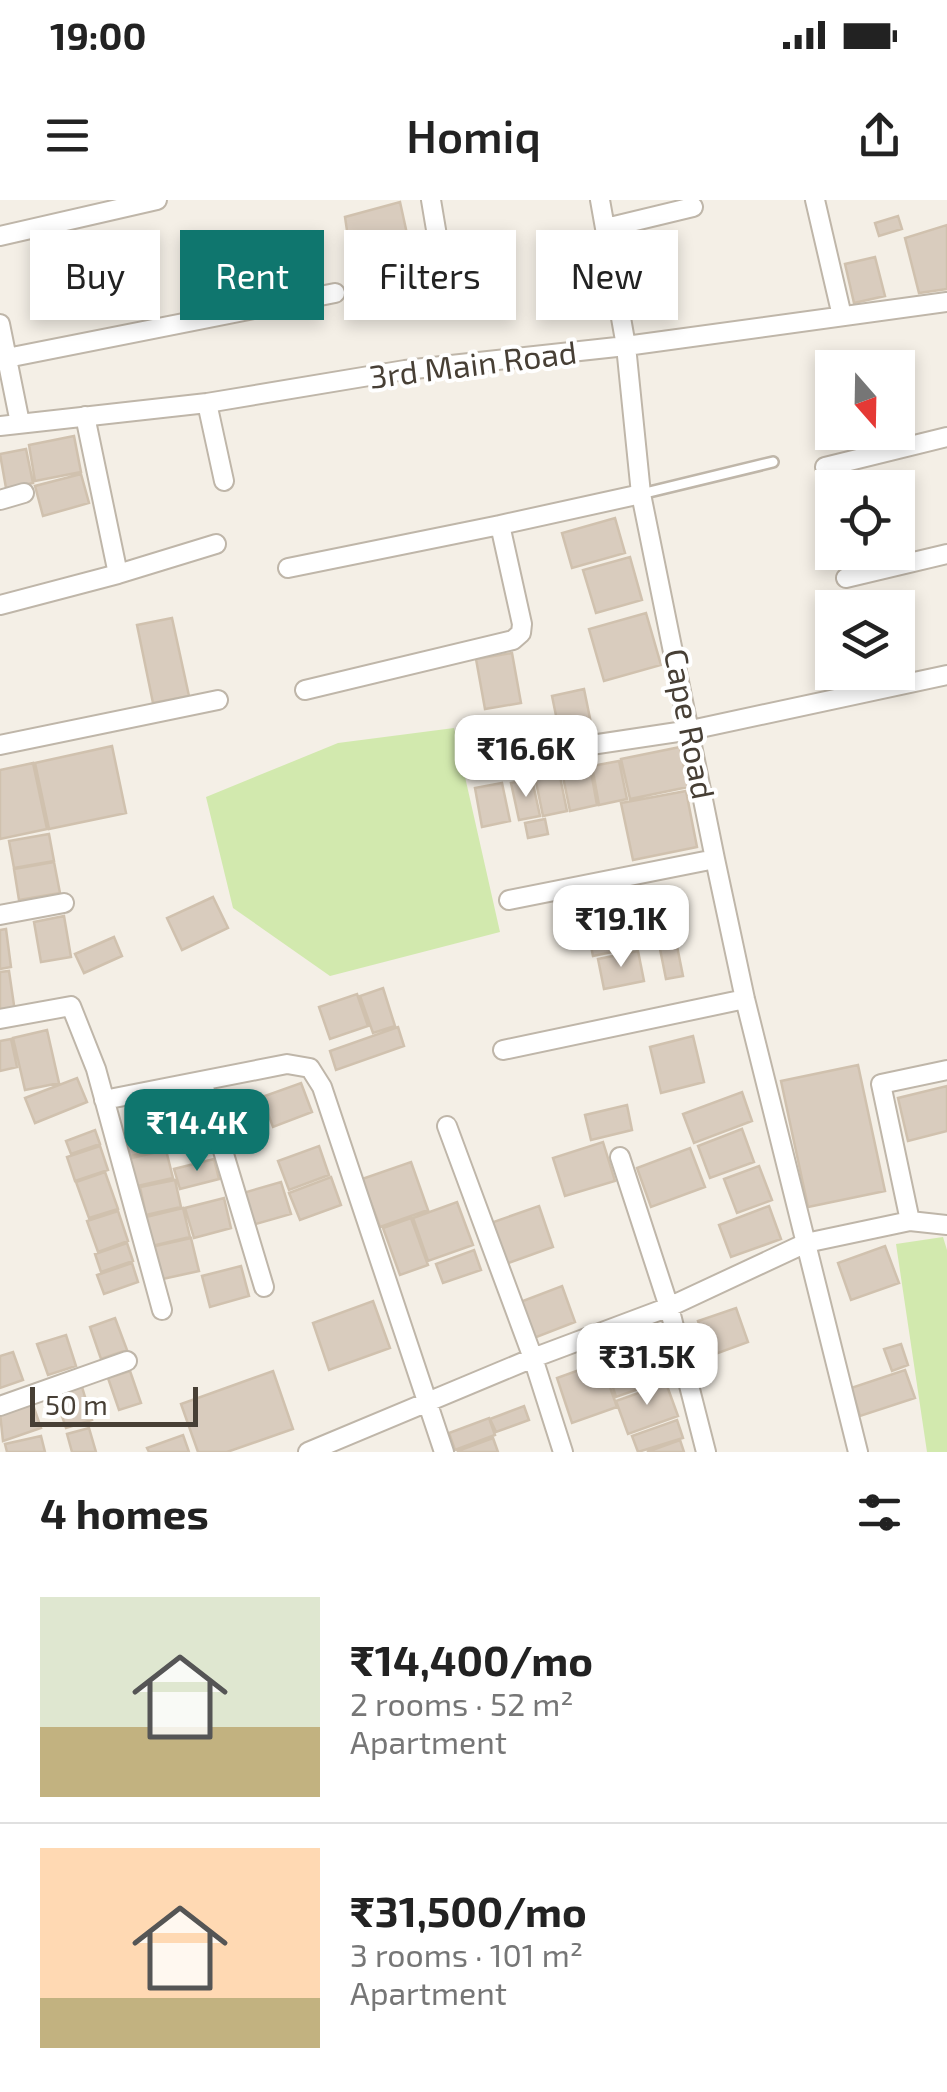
<!DOCTYPE html>
<meta charset="utf-8">
<style>
:root{--surface:#fff;--page:#f2f2f2;--text:#222;--muted:#767676;--line:#e0e0e0;--accent:#0f766e}
body{margin:0;font-family:"Exo 2",sans-serif;background:var(--page);color:var(--text);height:100vh;display:flex;flex-direction:column;font-size:38px;white-space:nowrap}
*{box-sizing:border-box;margin:0}
p{font-size:32px;color:var(--muted)}
.icon{flex:none;width:55px;height:55px;fill:none;stroke:currentColor;stroke-width:2;stroke-linecap:round;stroke-linejoin:round}
.map{position:relative;height:1252px;overflow:hidden}
.drawer{display:flex;flex-direction:column;background:var(--surface);flex:1}
.drawer>*{flex:none}
.top-card{position:absolute;left:30px;top:30px;width:888px;height:90px;display:flex;gap:20px}
.needle{width:65px;rotate:160deg}
.controls{position:absolute;left:815px;top:150px;display:grid;gap:20px}
.controls a{display:grid;place-items:center;width:100px;height:100px;border-radius:0px;background:var(--surface);box-shadow:0 5px 15px #0003;font-size:50px}
.scale{position:absolute;left:30px;bottom:25px;width:168px;box-sizing:border-box;padding-left:10px;border:5px solid #473f35;border-top:0;font-size:28px;line-height:35px;white-space:nowrap;color:#473f35;-webkit-text-stroke:8px #fff;paint-order:stroke}
.price{position:absolute;translate:-50% -85px;padding:0 22px;border-radius:20px;background:#fff;color:#222;font-size:32px;line-height:65px;filter:drop-shadow(0 2px 5px #0008)}
.price::after{content:'';position:absolute;left:50%;top:60px;width:30px;height:22px;margin-left:-15px;background:inherit;clip-path:polygon(0 0,100% 0,50% 100%)}
.price.on{background:var(--accent);color:#fff}
ul{padding:0;list-style:none}
li{display:flex;align-items:center;gap:30px;height:250px;padding:0 40px}
li+li{border-top:2px solid var(--line)}
li span{display:grid;place-items:center;flex:none;width:280px;height:200px;border-radius:0px;color:#555}
li>.icon{margin-inline-start:auto}
span .icon{width:120px;height:120px;fill:#fffc;stroke-width:1}
li b{font-size:42px}
h2{display:flex;justify-content:space-between;align-items:center;height:120px;padding:0 40px;font-size:42px}
.tag{padding:0 35px;border-radius:0px;background:var(--surface);box-shadow:0 5px 15px #0003;font-size:35px;line-height:90px}
.tag.on{background:var(--accent);color:#fff}
.status{display:flex;justify-content:space-between;align-items:center;height:70px;padding:0 50px;background:var(--surface);direction:ltr}
.status svg{height:28px;fill:currentColor}
header{display:flex;justify-content:space-between;align-items:center;height:130px;padding:0 40px;background:var(--surface);font-size:45px;font-weight:600}
.map>svg:first-child{display:block}
</style>
<div class="status"><b>19:00</b><svg viewBox="0 0 49 12"><path d="M0 12V9h3v3zM5 12V6h3v6zM10 12V3h3v9zM15 12V0h3v12zM26 1h20v11H26zM47 4h2v5h-2z"/></svg></div>
<header><svg class="icon" aria-label="menu" viewBox="0 0 24 24"><path d="M4 6h16M4 12h16M4 18h16"/></svg>Homiq<svg class="icon" aria-label="share" viewBox="0 0 24 24"><path d="M12 15V3M7 8l5-5 5 5M5 13v7h14v-7"/></svg></header>
<div class="map">
<svg width="947" height="1252" viewBox="0 0 947 1252">
<rect width="100%" height="100%" fill="#f4efe6"/>
<path fill="#d2e9ae" d="M 454,528 L 500,732 L 330,776 L 233,708 L 206,597 L 338,543 Z
M 943,1037 L 947,1050 L 947,1252 L 927,1252 L 896,1044 Z"/>
<path fill="#d9ccbe" stroke="#d0c1ae" stroke-width="2.5" d="M 400,2 L 409,43 L 350,51 L 345,17 Z
M 898,16 L 902,29 L 879,36 L 875,23 Z
M 947,25 L 947,89 L 919,93 L 905,38 Z
M 875,57 L 885,96 L 854,103 L 845,64 Z
M 74,236 L 81,272 L 35,281 L 29,245 Z
M 26,249 L 33,283 L 6,288 L 0,254 Z
M 81,274 L 89,303 L 43,316 L 35,286 Z
M 615,318 L 625,353 L 572,368 L 562,333 Z
M 630,357 L 642,400 L 596,413 L 583,370 Z
M 646,413 L 661,465 L 604,481 L 589,429 Z
M 172,418 L 189,496 L 153,503 L 137,425 Z
M 512,453 L 521,503 L 485,509 L 476,459 Z
M 584,489 L 593,533 L 561,540 L 552,496 Z
M 554,518 L 559,542 L 525,549 L 520,525 Z
M 112,546 L 126,613 L 49,629 L 35,563 Z
M 680,547 L 688,587 L 630,599 L 621,559 Z
M 619,561 L 627,599 L 599,605 L 592,566 Z
M 33,563 L 47,629 L 0,639 L 0,570 Z
M 590,566 L 597,605 L 570,611 L 562,572 Z
M 559,572 L 567,611 L 543,616 L 535,577 Z
M 532,579 L 540,616 L 519,620 L 511,583 Z
M 502,583 L 510,621 L 482,627 L 475,588 Z
M 686,591 L 697,647 L 633,660 L 621,603 Z
M 545,619 L 548,634 L 528,638 L 525,623 Z
M 49,634 L 54,661 L 14,668 L 9,641 Z
M 54,662 L 60,693 L 19,700 L 14,669 Z
M 213,697 L 228,728 L 182,750 L 167,718 Z
M 626,698 L 636,747 L 593,756 L 583,707 Z
M 64,716 L 71,757 L 41,762 L 34,722 Z
M 6,729 L 11,767 L 0,769 L 0,730 Z
M 114,737 L 122,756 L 84,773 L 75,754 Z
M 677,746 L 683,776 L 666,779 L 660,749 Z
M 638,751 L 644,781 L 604,789 L 598,759 Z
M 9,771 L 15,812 L 0,814 L 0,772 Z
M 383,788 L 395,826 L 373,833 L 360,796 Z
M 357,794 L 368,826 L 330,839 L 319,807 Z
M 398,827 L 404,846 L 336,870 L 330,851 Z
M 47,830 L 59,883 L 25,890 L 13,838 Z
M 693,836 L 704,882 L 661,893 L 650,847 Z
M 11,839 L 17,867 L 0,871 L 0,841 Z
M 858,865 L 885,991 L 808,1007 L 781,881 Z
M 77,878 L 87,902 L 35,923 L 25,898 Z
M 301,883 L 312,912 L 273,927 L 262,897 Z
M 947,886 L 947,931 L 908,941 L 898,898 Z
M 742,892 L 752,921 L 694,943 L 683,914 Z
M 195,894 L 208,940 L 177,948 L 165,902 Z
M 627,905 L 632,930 L 591,940 L 585,915 Z
M 167,924 L 172,947 L 126,957 L 121,934 Z
M 742,929 L 754,962 L 710,978 L 698,946 Z
M 95,930 L 100,944 L 71,954 L 66,941 Z
M 603,942 L 615,981 L 565,996 L 553,958 Z
M 100,946 L 108,970 L 75,981 L 67,957 Z
M 319,946 L 329,975 L 289,990 L 278,961 Z
M 690,948 L 705,987 L 651,1007 L 637,968 Z
M 166,950 L 173,978 L 133,987 L 127,959 Z
M 214,959 L 219,979 L 180,989 L 174,969 Z
M 411,962 L 428,1010 L 380,1027 L 362,979 Z
M 759,966 L 772,1000 L 737,1013 L 724,979 Z
M 105,972 L 118,1009 L 89,1018 L 76,982 Z
M 331,977 L 341,1005 L 300,1020 L 289,993 Z
M 175,980 L 181,1007 L 146,1015 L 140,987 Z
M 281,982 L 291,1014 L 252,1025 L 243,993 Z
M 224,998 L 231,1028 L 194,1038 L 185,1008 Z
M 457,1002 L 473,1045 L 428,1061 L 413,1018 Z
M 539,1006 L 553,1047 L 503,1065 L 488,1024 Z
M 769,1006 L 781,1039 L 731,1057 L 719,1025 Z
M 183,1008 L 190,1037 L 152,1046 L 146,1017 Z
M 118,1011 L 128,1041 L 98,1052 L 87,1021 Z
M 411,1018 L 428,1065 L 400,1075 L 383,1028 Z
M 191,1038 L 199,1071 L 158,1080 L 151,1047 Z
M 127,1043 L 133,1061 L 101,1072 L 95,1054 Z
M 885,1046 L 899,1083 L 851,1100 L 838,1063 Z
M 474,1050 L 481,1070 L 443,1083 L 436,1064 Z
M 132,1063 L 138,1082 L 104,1094 L 97,1075 Z
M 241,1066 L 249,1096 L 210,1107 L 202,1076 Z
M 562,1086 L 575,1122 L 529,1140 L 515,1104 Z
M 373,1101 L 390,1148 L 329,1170 L 313,1123 Z
M 736,1108 L 748,1142 L 710,1156 L 698,1121 Z
M 115,1118 L 127,1150 L 101,1159 L 90,1127 Z
M 66,1135 L 76,1166 L 48,1175 L 37,1144 Z
M 901,1144 L 908,1165 L 892,1171 L 884,1149 Z
M 13,1152 L 23,1180 L 0,1188 L 0,1156 Z
M 666,1160 L 673,1177 L 616,1197 L 610,1179 Z
M 601,1162 L 617,1207 L 572,1223 L 557,1178 Z
M 905,1170 L 915,1198 L 860,1216 L 851,1188 Z
M 130,1171 L 141,1203 L 119,1210 L 108,1178 Z
M 273,1171 L 293,1229 L 227,1252 L 198,1252 L 181,1204 Z
M 666,1183 L 678,1216 L 628,1234 L 616,1201 Z
M 82,1187 L 92,1220 L 66,1228 L 55,1195 Z
M 32,1202 L 41,1228 L 3,1241 L 0,1213 Z
M 524,1206 L 529,1220 L 496,1232 L 490,1219 Z
M 489,1218 L 495,1235 L 455,1250 L 449,1233 Z
M 677,1220 L 683,1238 L 638,1252 L 632,1236 Z
M 89,1228 L 96,1252 L 72,1252 L 67,1234 Z
M 183,1235 L 189,1252 L 149,1252 L 147,1248 Z
M 41,1236 L 45,1252 L 7,1252 L 5,1244 Z
M 493,1238 L 498,1252 L 459,1252 L 458,1251 Z
M 680,1240 L 684,1252 L 647,1252 Z"/>
<g fill="none" stroke-linecap="round" stroke-linejoin="round">
<g stroke="#bfb6a9" stroke-width="14">
<path id="lane" d="M 641,294 L 773,262"/>
</g>
<g stroke="#bfb6a9" stroke-width="22">
<path id="street" d="M 431,0 L 446,89
M 600,0 L 626,146 L 641,294 L 715,659 L 745,799 L 858,1252
M 815,0 L 842,116
M 606,28 L 693,7
M 0,36 L 157,0
M 0,124 L 20,223
M 7,158 L 335,93
M 207,203 L 224,281
M 0,226 L 207,203 L 405,170 L 626,146 L 947,102
M 825,267 L 947,237
M 0,300 L 24,293
M 288,368 L 500,325
M 118,374 L 216,344
M 846,378 L 947,354
M 0,405 L 118,374 L 85,216
M 305,490 L 513,440 L 521,433 L 522,424 L 500,325 L 641,294
M 0,545 L 218,500
M 498,559 L 691,530 L 947,475
M 509,700 L 715,659
M 0,715 L 64,703
M 0,819 L 71,806 L 96,869 L 162,1110
M 503,850 L 745,799
M 202,881 L 264,1087
M 104,900 L 287,864 L 310,868 L 322,887 L 444,1252
M 447,926 L 533,1158 L 563,1252
M 620,957 L 669,1107 L 706,1252
M 910,1021 L 947,1025
M 0,1206 L 127,1161
M 308,1252 L 533,1158 L 669,1107 L 806,1043 L 910,1021 L 881,884 L 947,870"/>
</g>
<use href="#lane" stroke="#fff" stroke-width="9"/>
<use href="#street" stroke="#fff" stroke-width="18"/>
</g>
<g text-anchor="middle" stroke-width="8" stroke-linejoin="round" paint-order="stroke">
<g font-size="32" fill="#473f35" stroke="#fff">
<text transform="translate(473 165) rotate(-7)" y="11">3rd Main Road</text>
<text transform="translate(689 524) rotate(79)" y="11">Cape Road</text>
</g>
</g>
</svg>
<div class="controls">
<a><svg class="needle" viewBox="-14 -14 28 28"><path d="M0-13l5 13h-10z" fill="#e53935"/><path d="M0 13l5-13h-10z" fill="#767676"/></svg></a>
<a><svg class="icon" aria-label="locate" viewBox="0 0 24 24"><circle cx="12" cy="12" r="6"/><path d="M12 2v4M12 18v4M2 12h4M18 12h4"/></svg></a>
<a><svg class="icon" aria-label="layers" viewBox="0 0 24 24"><path d="M12 4l9 5-9 5-9-5zM3 14l9 5 9-5"/></svg></a>
</div>
<div class="scale">50 m</div>
<b class="price" style="left:526px;top:600px">₹16.6K</b>
<b class="price" style="left:621px;top:770px">₹19.1K</b>
<b class="price on" style="left:197px;top:974px">₹14.4K</b>
<b class="price" style="left:647px;top:1208px">₹31.5K</b>
<div class="top-card">
<a class="tag">Buy</a>
<a class="tag on">Rent</a>
<a class="tag">Filters</a>
<a class="tag">New</a>
</div>
</div>
<section class="drawer">
<h2>4 homes<svg class="icon" aria-label="filters" viewBox="0 0 24 24"><path d="M4 7h16M4 17h16"/><circle cx="9" cy="7" r="2"/><circle cx="15" cy="17" r="2"/></svg></h2>
<ul>
<li><span style="background:linear-gradient(#dfe7d0 65%,#c2b280 0)"><svg class="icon" aria-label="home" viewBox="0 0 24 24"><path d="M3 11l9-7 9 7M6 9v11h12V9"/></svg></span><div><b>₹14,400/mo</b><p>2 rooms · 52 m²</p><p>Apartment</p></div></li>
<li><span style="background:linear-gradient(#ffd9b3 75%,#c2b280 0)"><svg class="icon" aria-label="home" viewBox="0 0 24 24"><path d="M3 11l9-7 9 7M6 9v11h12V9"/></svg></span><div><b>₹31,500/mo</b><p>3 rooms · 101 m²</p><p>Apartment</p></div></li>
</ul>
</section>
